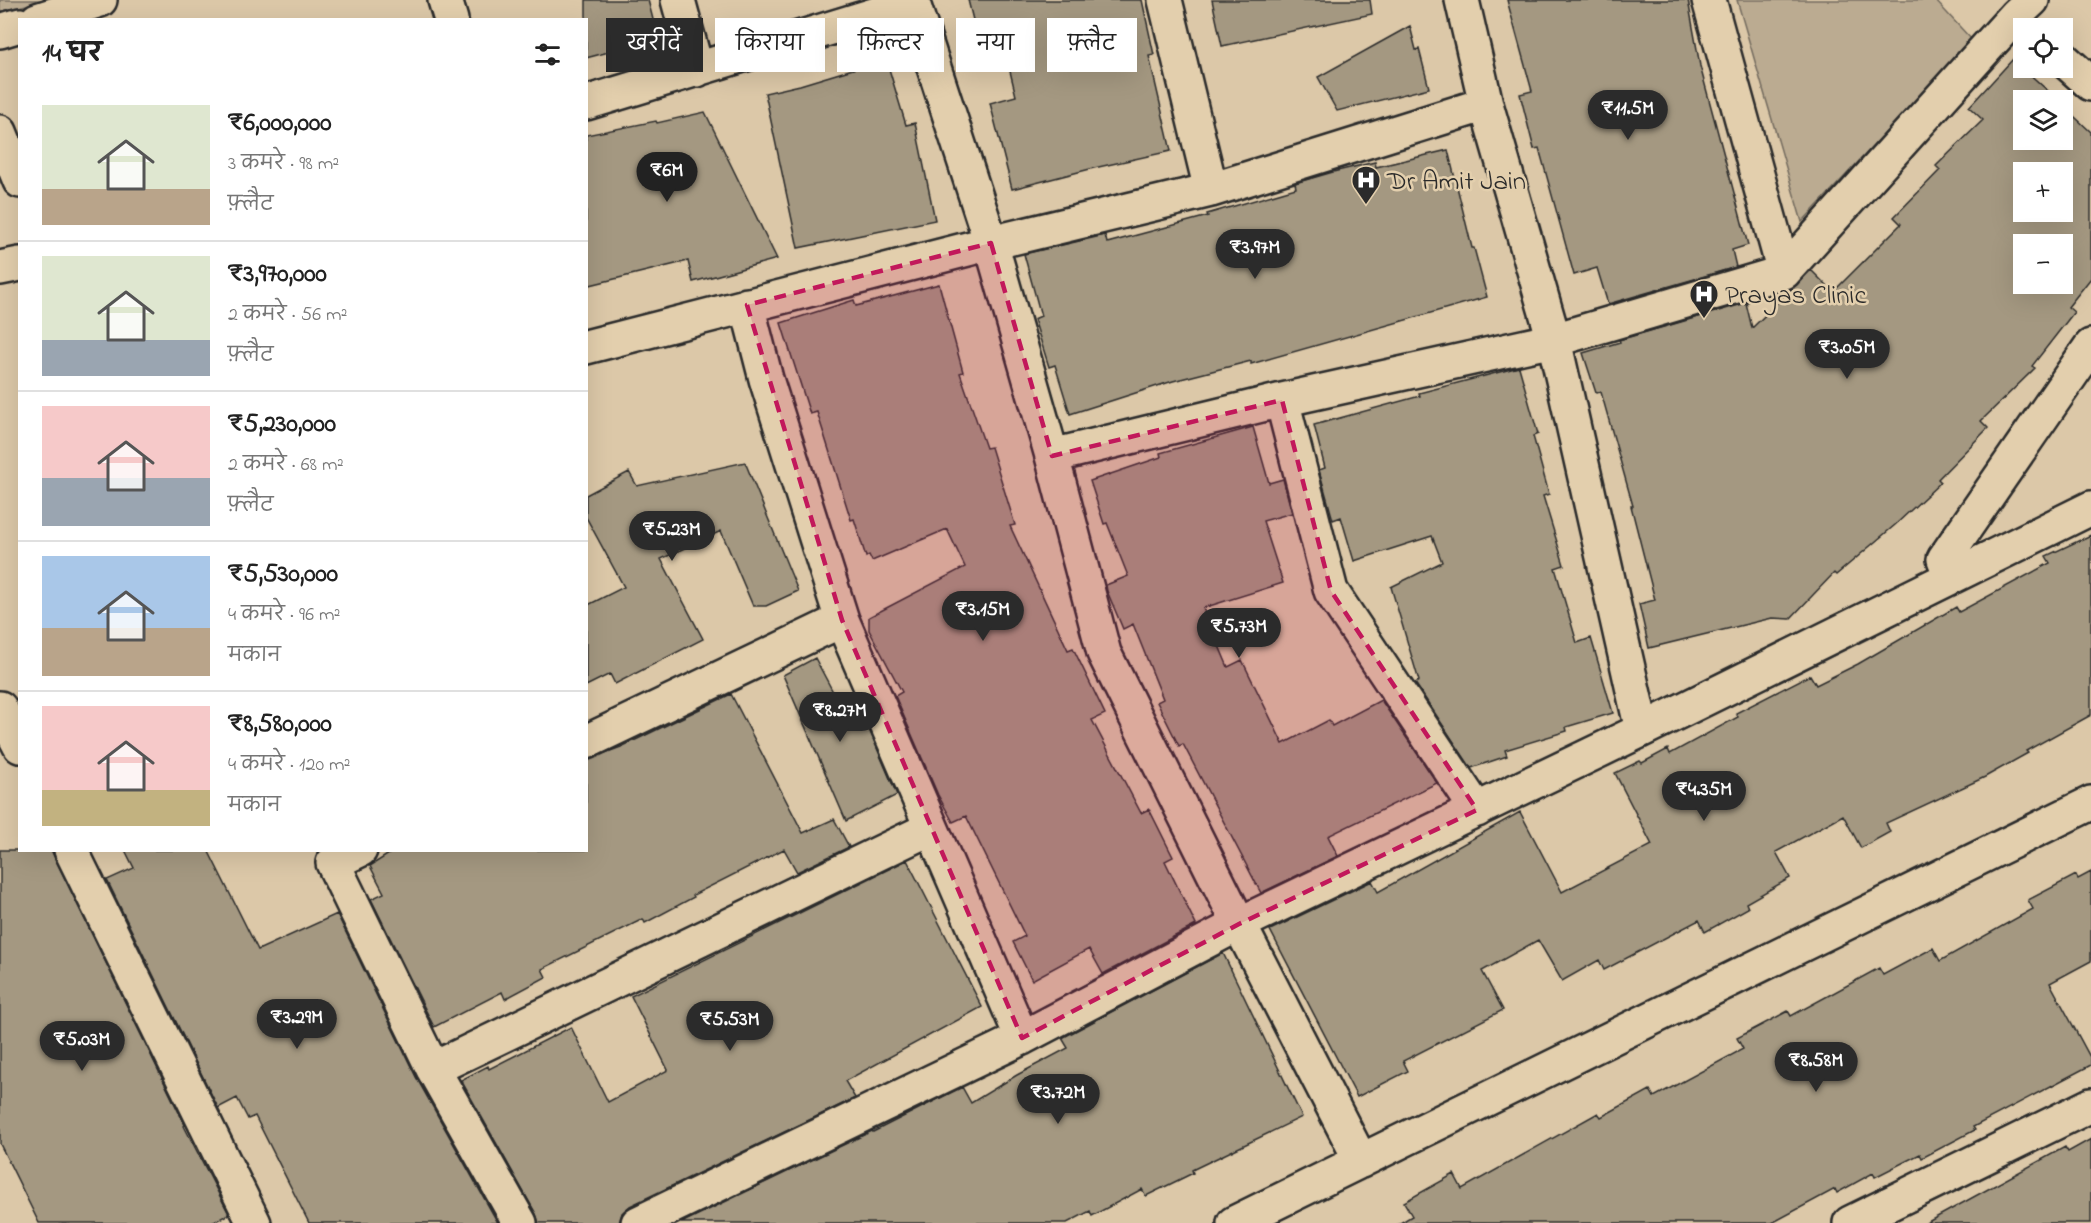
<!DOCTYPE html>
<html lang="hi">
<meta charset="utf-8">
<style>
:root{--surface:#fff;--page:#f6f6f6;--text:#222;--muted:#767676;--line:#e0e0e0;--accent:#2b2b2b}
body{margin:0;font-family:"Indie Flower","Playpen Sans Deva",sans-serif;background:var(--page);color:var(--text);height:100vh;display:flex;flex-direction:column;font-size:22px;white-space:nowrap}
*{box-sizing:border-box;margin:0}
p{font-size:20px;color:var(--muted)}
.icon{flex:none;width:33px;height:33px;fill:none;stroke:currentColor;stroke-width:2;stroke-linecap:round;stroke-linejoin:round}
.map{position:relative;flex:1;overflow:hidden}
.drawer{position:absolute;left:18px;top:18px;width:570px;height:834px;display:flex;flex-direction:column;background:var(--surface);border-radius:0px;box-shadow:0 6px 24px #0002}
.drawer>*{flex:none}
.banner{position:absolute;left:606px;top:18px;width:570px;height:54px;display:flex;gap:12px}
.tools{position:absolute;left:2013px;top:18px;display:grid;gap:12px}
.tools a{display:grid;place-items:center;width:60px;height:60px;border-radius:0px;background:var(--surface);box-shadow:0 6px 24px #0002;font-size:30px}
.price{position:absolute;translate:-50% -51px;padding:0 14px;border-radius:21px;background:var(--accent);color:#fff;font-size:20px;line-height:39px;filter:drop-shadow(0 2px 3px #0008)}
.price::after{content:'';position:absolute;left:50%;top:36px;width:18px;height:14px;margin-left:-9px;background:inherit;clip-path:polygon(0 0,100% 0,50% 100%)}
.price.on{background:#222;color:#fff}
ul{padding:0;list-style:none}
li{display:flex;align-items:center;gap:18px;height:150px;padding:0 24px}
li+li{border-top:2px solid var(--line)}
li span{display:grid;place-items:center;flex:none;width:168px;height:120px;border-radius:0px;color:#555}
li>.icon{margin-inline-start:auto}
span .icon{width:72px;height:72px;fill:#fffc;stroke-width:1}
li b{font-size:26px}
h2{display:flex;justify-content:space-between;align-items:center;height:72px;padding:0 24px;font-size:26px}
.chip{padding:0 21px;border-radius:0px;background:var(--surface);box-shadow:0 6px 24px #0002;font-size:21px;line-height:54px}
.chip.on{background:var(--accent);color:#fff}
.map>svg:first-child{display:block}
</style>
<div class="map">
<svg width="2091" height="1223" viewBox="0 0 2091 1223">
<rect width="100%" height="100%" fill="#dcc8a8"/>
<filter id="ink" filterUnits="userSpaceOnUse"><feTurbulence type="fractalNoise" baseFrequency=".0167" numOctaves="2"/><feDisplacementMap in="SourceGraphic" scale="12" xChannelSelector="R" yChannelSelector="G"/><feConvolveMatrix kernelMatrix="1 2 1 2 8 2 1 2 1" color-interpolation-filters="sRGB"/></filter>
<g filter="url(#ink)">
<path fill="#bbab91" stroke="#736b5e" stroke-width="1.5" d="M 0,0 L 45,0 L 0,12 Z
M 1737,0 L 1935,0 L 1972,40 L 1802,222 Z"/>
<path fill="#a49881" stroke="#2b2b2b" stroke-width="1.5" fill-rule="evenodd" d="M 586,0 L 648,0 L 658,39 L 586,58 Z
M 968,0 L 1142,0 L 1154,55 L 1149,56 L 1171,151 L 1094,168 L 1012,189 L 990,103 L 1016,96 L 1000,30 L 977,36 Z
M 1212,0 L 1370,0 L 1372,14 L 1222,46 Z
M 1507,0 L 1688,0 L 1700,66 L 1748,245 L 1732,250 L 1736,267 L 1608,304 L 1597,268 L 1574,275 L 1539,148 L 1534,149 L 1520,94 L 1532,91 Z
M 1410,26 L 1416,50 L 1419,49 L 1429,88 L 1337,111 L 1318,77 Z
M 886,59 L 906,125 L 915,123 L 935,220 L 798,248 L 765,93 L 800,85 Z
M 2013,59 L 2058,100 L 2024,100 L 2024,140 L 2062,140 L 2062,105 L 2091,132 L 2091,278 L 2068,307 L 2074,312 L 2032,366 L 2035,368 L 1981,421 L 1988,428 L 1938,479 L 1941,482 L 1895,525 L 1836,575 L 1834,573 L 1790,619 L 1772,618 L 1649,648 L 1639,604 L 1655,600 L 1631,506 L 1633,506 L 1601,392 L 1596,393 L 1583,353 L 1620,342 L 1619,340 L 1746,303 L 1752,328 L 1811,270 L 1833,292 L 1901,224 L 1894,217 L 1940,170 L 1936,166 L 1983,120 L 1969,107 ZM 2024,172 L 2062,172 L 2062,212 L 2024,212 ZM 2024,244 L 2062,244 L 2062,284 L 2024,284 Z
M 705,112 L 777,259 L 693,282 L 688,261 L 586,286 L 586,135 L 656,121 L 657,123 Z
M 1448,150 L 1472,248 L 1474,248 L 1487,297 L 1251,364 L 1251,361 L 1173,381 L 1070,414 L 1055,365 L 1049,367 L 1034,319 L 1041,316 L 1024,254 L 1105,235 L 1107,243 L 1208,216 L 1207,214 L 1296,188 L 1295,183 L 1333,172 L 1375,162 L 1376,167 Z
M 939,284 L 963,372 L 960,373 L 986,448 L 991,447 L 1015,525 L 1010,526 L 1068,650 L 1073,648 L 1105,714 L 1092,720 L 1141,813 L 1149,809 L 1173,857 L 1165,861 L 1196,925 L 1103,974 L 1089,949 L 1032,980 L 1013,942 L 1025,936 L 966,816 L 953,822 L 938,795 L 895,696 L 902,692 L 869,630 L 869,617 L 965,567 L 947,529 L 872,561 L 869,555 L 866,557 L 854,519 L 851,520 L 817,412 L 810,414 L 781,323 L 854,300 L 856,306 Z
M 1519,367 L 1538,434 L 1533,436 L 1549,494 L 1543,496 L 1564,565 L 1555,568 L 1577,643 L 1591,638 L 1613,713 L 1566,727 L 1567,731 L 1505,750 L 1507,756 L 1471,768 L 1415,683 L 1419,681 L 1391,587 L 1442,562 L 1432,536 L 1354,561 L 1341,517 L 1333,520 L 1319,470 L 1325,468 L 1314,425 L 1420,396 L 1419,393 Z
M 1253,427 L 1269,483 L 1283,479 L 1292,513 L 1263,521 L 1283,583 L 1203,608 L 1228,667 L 1242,660 L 1283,744 L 1329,720 L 1332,726 L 1381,700 L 1437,783 L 1328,836 L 1338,856 L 1261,893 L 1183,744 L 1179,746 L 1157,702 L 1163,699 L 1133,624 L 1123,629 L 1107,591 L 1106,585 L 1128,576 L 1107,523 L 1104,524 L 1090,481 L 1161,457 L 1160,453 Z
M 745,462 L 798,591 L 766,606 L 753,606 L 721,531 L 661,559 L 703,639 L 615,684 L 610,674 L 586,686 L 586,606 L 624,587 L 586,517 L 586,495 L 629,472 L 637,486 Z
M 2091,535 L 2091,715 L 2026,751 L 2028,753 L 1985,777 L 1886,823 L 1890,832 L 1861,848 L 1843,815 L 1776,852 L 1790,878 L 1746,903 L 1748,908 L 1705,932 L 1699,920 L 1604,970 L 1599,960 L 1562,981 L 1538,940 L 1482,971 L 1503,1010 L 1403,1061 L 1408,1071 L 1357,1097 L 1270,930 L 1372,881 L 1378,892 L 1520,812 L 1562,892 L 1652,845 L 1615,773 L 1640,761 L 1642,763 L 1668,749 L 1670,754 L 1738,717 L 1736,713 L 1810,675 L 1816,685 L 1858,664 L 1956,607 L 1959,612 L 2050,563 L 2046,556 Z
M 815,658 L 848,720 L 862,713 L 897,795 L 846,821 L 783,675 Z
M 731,694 L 803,833 L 834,819 L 849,847 L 797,872 L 784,849 L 693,895 L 694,897 L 645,923 L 643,919 L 542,969 L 546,977 L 505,999 L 502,992 L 434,1027 L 371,899 L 384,893 L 370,866 L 395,850 L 586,850 L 586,760 L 621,747 Z
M 0,850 L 51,850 L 185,1125 L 184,1126 L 229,1214 L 212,1223 L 39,1223 L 0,1144 Z
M 125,850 L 208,850 L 258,950 L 337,914 L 416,1077 L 498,1223 L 309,1223 L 255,1116 L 248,1119 L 237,1098 L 218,1108 L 107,880 L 134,868 Z
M 907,860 L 982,1007 L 845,1081 L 855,1098 L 630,1206 L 622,1213 L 619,1223 L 539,1223 L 536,1214 L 461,1080 L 488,1066 L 489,1069 L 571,1027 L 608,1102 L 668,1070 L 631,996 Z
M 2091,872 L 2091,961 L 2050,983 L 2091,1059 L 2091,1065 L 1973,1127 L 1975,1130 L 1922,1158 L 1920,1154 L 1875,1177 L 1873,1173 L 1837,1193 L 1835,1189 L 1772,1223 L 1400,1223 L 1412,1216 L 1404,1202 L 1454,1174 L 1462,1189 L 1598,1113 L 1601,1117 L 1650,1090 L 1654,1097 L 1743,1049 L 1737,1038 L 1788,1011 L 1791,1016 L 1879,968 L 1883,975 L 1933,948 L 1940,961 L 2033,909 L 2028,900 L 2076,875 L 2078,879 Z
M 1223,953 L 1302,1117 L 1192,1170 L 1193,1173 L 1146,1196 L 1142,1189 L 1092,1216 L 1090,1211 L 1067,1223 L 681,1223 L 872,1131 L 873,1132 L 962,1087 L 971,1103 L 1017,1075 L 1068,1048 L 1062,1038 Z
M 2091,1139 L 2091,1223 L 1926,1223 L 2065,1147 L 2068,1152 Z"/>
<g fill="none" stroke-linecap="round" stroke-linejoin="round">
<g stroke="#2b2b2b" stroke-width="38">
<path id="street" d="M 445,0 L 451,20
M 678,0 L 697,70
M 912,0 L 991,243 L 1052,456 L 1104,653 L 1239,924 L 1361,1161
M 1165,0 L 1211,190
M 1462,0 L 1486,104 L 1554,340 L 1642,730
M 1709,0 L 1784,272
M 37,20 L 100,0
M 0,31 L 20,25
M 2062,58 L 2091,84
M 586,103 L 913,3
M 0,132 L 20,181
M 0,268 L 20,264
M 747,305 L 766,379 L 842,620 L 1022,1038
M 586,347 L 991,243 L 1211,190 L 1486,104
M 1282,400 L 1331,591 L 1477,810
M 1052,456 L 1282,400 L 1554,340 L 1784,272 L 2016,15 L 2032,0
M 1951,577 L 1944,559 L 2091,346
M 0,708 L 20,746
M 586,742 L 842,620
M 71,850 L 254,1223
M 360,850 L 333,863 L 433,1069 L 520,1223
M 433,1069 L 931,828
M 638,1223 L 1022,1038 L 1239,924 L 1642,730 L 2091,508
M 1234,1223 L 2091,803
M 1850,1223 L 2091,1105"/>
</g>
<use href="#street" stroke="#e3cfad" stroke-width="33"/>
</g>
</g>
<path fill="#c2185b" fill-opacity="0.2" stroke="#c2185b" stroke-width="4.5" stroke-dasharray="12 8" stroke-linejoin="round" d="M 991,243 L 1052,456 L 1282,400 L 1331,591 L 1477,810 L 1239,924 L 1022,1038 L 842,620 L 747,305 Z"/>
<defs>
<g id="hospital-pin" transform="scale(1.5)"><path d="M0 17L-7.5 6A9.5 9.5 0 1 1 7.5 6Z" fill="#2b2b2b" stroke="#e3cfad"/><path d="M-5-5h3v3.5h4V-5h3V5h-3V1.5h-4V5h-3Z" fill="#fff"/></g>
</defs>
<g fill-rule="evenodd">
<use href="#hospital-pin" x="1366" y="180"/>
<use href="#hospital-pin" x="1704" y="294"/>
</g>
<g text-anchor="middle" stroke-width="5" stroke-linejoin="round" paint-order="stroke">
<g font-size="27" fill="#2b2b2b" stroke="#e3cfad" text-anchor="start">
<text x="1387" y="189">Dr Amit Jain</text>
<text x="1725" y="303">Prayas Clinic</text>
</g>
</g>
</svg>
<div class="tools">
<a><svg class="icon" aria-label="locate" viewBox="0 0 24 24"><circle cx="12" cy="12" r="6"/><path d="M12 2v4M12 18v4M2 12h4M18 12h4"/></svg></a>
<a><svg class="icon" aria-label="layers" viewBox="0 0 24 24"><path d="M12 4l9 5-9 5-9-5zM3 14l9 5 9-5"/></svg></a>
<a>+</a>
<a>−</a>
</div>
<b class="price" style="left:1628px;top:141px">₹11.5M</b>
<b class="price on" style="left:667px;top:203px">₹6M</b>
<b class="price" style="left:1255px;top:280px">₹3.97M</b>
<b class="price" style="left:1847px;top:380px">₹3.05M</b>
<b class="price" style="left:672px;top:562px">₹5.23M</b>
<b class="price" style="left:983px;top:642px">₹3.15M</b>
<b class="price" style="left:1239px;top:659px">₹5.73M</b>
<b class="price" style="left:840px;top:743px">₹8.27M</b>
<b class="price" style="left:1704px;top:822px">₹4.35M</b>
<b class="price" style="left:297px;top:1050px">₹3.29M</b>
<b class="price" style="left:730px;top:1052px">₹5.53M</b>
<b class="price" style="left:82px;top:1072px">₹5.03M</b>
<b class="price" style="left:1816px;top:1093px">₹8.58M</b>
<b class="price" style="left:1058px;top:1125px">₹3.72M</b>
<div class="banner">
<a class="chip on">खरीदें</a>
<a class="chip">किराया</a>
<a class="chip">फ़िल्टर</a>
<a class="chip">नया</a>
<a class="chip">फ़्लैट</a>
</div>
<section class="drawer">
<h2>14 घर<svg class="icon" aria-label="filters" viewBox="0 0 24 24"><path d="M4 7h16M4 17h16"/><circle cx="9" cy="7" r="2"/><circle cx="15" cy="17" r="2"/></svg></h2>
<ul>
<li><span style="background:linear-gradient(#dfe7d0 70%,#b9a48a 0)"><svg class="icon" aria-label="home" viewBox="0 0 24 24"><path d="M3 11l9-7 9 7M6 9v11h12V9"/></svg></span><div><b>₹6,000,000</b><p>3 कमरे · 98 m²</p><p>फ़्लैट</p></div></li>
<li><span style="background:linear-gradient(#dfe7d0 70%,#9aa5b1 0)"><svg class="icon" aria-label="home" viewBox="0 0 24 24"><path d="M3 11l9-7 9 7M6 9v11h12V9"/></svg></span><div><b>₹3,970,000</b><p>2 कमरे · 56 m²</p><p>फ़्लैट</p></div></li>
<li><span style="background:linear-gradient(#f6c9c9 60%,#9aa5b1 0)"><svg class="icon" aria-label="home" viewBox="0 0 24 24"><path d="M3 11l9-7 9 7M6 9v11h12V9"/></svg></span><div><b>₹5,230,000</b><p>2 कमरे · 68 m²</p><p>फ़्लैट</p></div></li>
<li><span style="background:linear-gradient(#a9c7e8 60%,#b9a48a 0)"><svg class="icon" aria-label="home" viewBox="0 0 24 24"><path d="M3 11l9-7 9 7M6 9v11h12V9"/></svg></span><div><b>₹5,530,000</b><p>4 कमरे · 96 m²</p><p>मकान</p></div></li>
<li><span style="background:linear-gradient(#f6c9c9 70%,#c2b280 0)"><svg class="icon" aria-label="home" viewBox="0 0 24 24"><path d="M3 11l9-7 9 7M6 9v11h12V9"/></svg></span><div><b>₹8,580,000</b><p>4 कमरे · 120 m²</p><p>मकान</p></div></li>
</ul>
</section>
</div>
